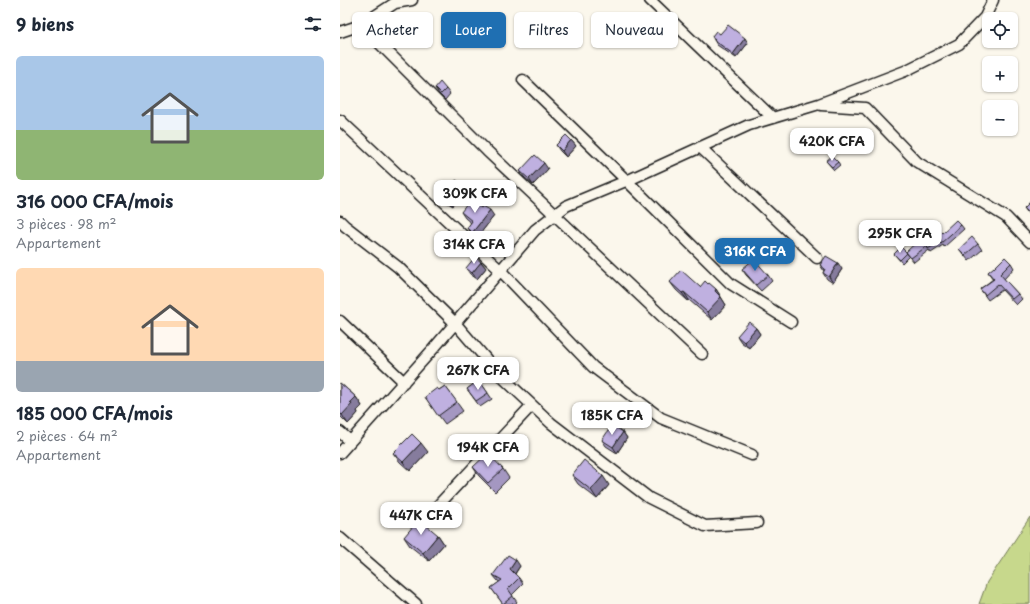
<!DOCTYPE html>
<html lang="fr">
<meta charset="utf-8">
<style>
:root{--surface:#fff;--page:#f2f2f3;--text:#1f2937;--muted:#747a83;--accent:#1f6fb2}
body{margin:0;font-family:"Playpen Sans",sans-serif;background:var(--page);color:var(--text);height:100vh;display:flex;flex-direction:column;font-size:15px;white-space:nowrap}
*{box-sizing:border-box;margin:0}
p{font-size:13px;color:var(--muted)}
.icon{flex:none;width:22px;height:22px;fill:none;stroke:currentColor;stroke-width:2;stroke-linecap:round;stroke-linejoin:round}
.map{position:relative;flex:1;overflow:hidden}
.side{display:flex;flex-direction:column;background:var(--surface);width:340px}
.side>*{flex:none}
.banner{position:absolute;left:12px;top:12px;width:380px;height:36px;display:flex;gap:8px}
.controls{position:absolute;left:642px;top:12px;display:grid;gap:8px}
.controls a{display:grid;place-items:center;width:36px;height:36px;border-radius:6px;background:var(--surface);box-shadow:0 1px 3px #0004;font-size:20px}
.price{position:absolute;translate:-50% -34px;padding:0 9px;border-radius:8px;background:#fff;color:#222;font-size:13px;line-height:26px;filter:drop-shadow(0 1px 2px #0008)}
.price::after{content:'';position:absolute;left:50%;top:24px;width:12px;height:9px;margin-left:-6px;background:inherit;clip-path:polygon(0 0,100% 0,50% 100%)}
.price.on{background:var(--accent);color:#fff}
ul{padding:0;list-style:none}
li{display:grid;align-content:center;gap:8px;height:212px;padding:0 16px}
li span{display:grid;place-items:center;height:124px;border-radius:6px;color:#555}
li>.icon{margin-inline-start:auto}
span .icon{width:72px;height:72px;fill:#fffc;stroke-width:1}
li b{font-size:17px}
h2{display:flex;justify-content:space-between;align-items:center;height:48px;padding:0 16px;font-size:17px}
.pill{padding:0 14px;border-radius:6px;background:var(--surface);box-shadow:0 1px 3px #0004;font-size:14px;line-height:36px}
.pill.on{background:var(--accent);color:#fff}
main{display:flex;flex:1;min-height:0}
.map>svg:first-child{display:block}
</style>
<main>
<section class="side">
<h2>9 biens<svg class="icon" aria-label="filters" viewBox="0 0 24 24"><path d="M4 7h16M4 17h16"/><circle cx="9" cy="7" r="2"/><circle cx="15" cy="17" r="2"/></svg></h2>
<ul>
<li><span style="background:linear-gradient(#a9c7e8 60%,#8fb573 0)"><svg class="icon" aria-label="home" viewBox="0 0 24 24"><path d="M3 11l9-7 9 7M6 9v11h12V9"/></svg></span><div><b>316 000 CFA/mois</b><p>3 pièces · 98 m²</p><p>Appartement</p></div></li>
<li><span style="background:linear-gradient(#ffd9b3 75%,#9aa5b1 0)"><svg class="icon" aria-label="home" viewBox="0 0 24 24"><path d="M3 11l9-7 9 7M6 9v11h12V9"/></svg></span><div><b>185 000 CFA/mois</b><p>2 pièces · 64 m²</p><p>Appartement</p></div></li>
</ul>
</section>
<div class="map">
<svg width="690" height="604" viewBox="0 0 690 604">
<rect width="100%" height="100%" fill="#fbf7ec"/>
<filter id="ink" filterUnits="userSpaceOnUse"><feTurbulence type="fractalNoise" baseFrequency=".025" numOctaves="2"/><feDisplacementMap in="SourceGraphic" scale="8" xChannelSelector="R" yChannelSelector="G"/><feConvolveMatrix kernelMatrix="1 2 1 2 8 2 1 2 1" color-interpolation-filters="sRGB"/></filter>
<g filter="url(#ink)">
<path fill="#c7d88c" stroke="#727a54" d="M 690,517 L 690,604 L 639,604 L 647,582 Z"/>
<g fill="none" stroke-linecap="round" stroke-linejoin="round">
<g stroke="#1c1c1c" stroke-width="13">
<path id="street" d="M 310,0 L 433,118
M 21,25 L 147,151 L 362,354
M 0,32 L 21,25 L 55,3 L 72,0
M 183,80 L 287,181 L 391,284 L 451,322
M 481,105 L 525,108 L 577,162 L 666,217 L 690,242
M 0,120 L 161,271 L 253,367 L 321,418 L 412,455
M 360,147 L 477,258
M 0,221 L 5,226 L 58,267 L 115,323 L 159,374 L 211,423 L 309,498 L 365,526 L 417,523
M 0,321 L 64,382
M 0,432 L 10,441
M 0,453 L 94,348 L 195,230 L 226,206 L 293,178 L 409,125 L 479,104 L 565,71 L 619,44 L 645,17 L 653,0
M 90,514 L 192,405
M 0,538 L 76,604"/>
</g>
<use href="#street" stroke="#fbf7ec" stroke-width="10"/>
</g>
<path fill="#a497c1" stroke="#1c1c1c" d="M 380,34 L 408,43 L 396,58 L 377,45 L 374,40 L 372,36 Z
M 95,88 L 106,89 L 110,94 L 105,100 L 99,94 Z
M 231,140 L 236,146 L 226,157 L 220,151 L 216,145 Z
M 486,161 L 498,162 L 500,165 L 494,170 Z
M 208,169 L 193,185 L 184,177 L 180,171 Z
M 113,186 L 128,191 L 123,199 L 120,196 L 113,206 L 103,200 L 99,194 Z
M 690,202 L 690,216 L 684,208 Z
M 142,208 L 154,216 L 136,239 L 131,234 L 127,228 L 131,223 L 125,218 L 121,212 Z
M 621,225 L 624,229 L 604,247 L 603,245 L 591,253 L 589,250 L 574,262 L 566,252 L 602,233 Z
M 638,244 L 642,250 L 629,261 L 619,249 Z
M 567,253 L 569,256 L 562,263 L 554,254 Z
M 141,262 L 146,268 L 137,279 L 130,274 L 126,268 Z
M 671,263 L 674,268 L 664,279 L 678,294 L 682,299 L 676,305 L 662,290 L 648,300 L 640,289 L 653,279 L 648,272 L 654,268 Z
M 480,265 L 502,269 L 493,283 L 487,279 L 483,273 L 484,271 Z
M 402,269 L 428,275 L 432,281 L 421,291 L 406,275 Z
M 330,282 L 360,287 L 368,284 L 376,289 L 386,305 L 372,320 L 349,300 L 348,301 L 336,290 Z
M 416,328 L 420,334 L 409,348 L 401,342 L 397,336 Z
M 139,380 L 152,399 L 140,407 L 127,389 Z
M 0,383 L 16,397 L 22,406 L 17,411 L 18,413 L 8,424 L 0,416 Z
M 105,386 L 123,411 L 105,424 L 85,397 L 99,390 Z
M 283,432 L 287,438 L 277,453 L 266,446 L 262,440 Z
M 88,452 L 70,471 L 60,462 L 53,453 Z
M 133,467 L 163,469 L 169,478 L 155,492 L 139,476 Z
M 232,475 L 269,485 L 257,499 L 238,484 Z
M 98,535 L 104,544 L 89,561 L 70,546 L 64,537 Z
M 180,566 L 175,574 L 179,578 L 183,584 L 172,595 L 177,602 L 175,604 L 163,604 L 151,588 L 160,582 L 158,581 L 153,575 Z"/>
<path fill="#867b9d" stroke="#1c1c1c" d="M 405,38 L 408,43 L 396,58 L 393,54 Z
M 231,140 L 236,146 L 226,157 L 222,151 Z
M 204,163 L 208,169 L 193,185 L 189,179 Z
M 124,185 L 128,191 L 123,199 L 119,193 Z
M 116,190 L 120,196 L 113,206 L 109,200 Z
M 150,210 L 154,216 L 136,239 L 132,233 Z
M 141,262 L 146,268 L 137,279 L 132,273 Z
M 498,263 L 502,269 L 493,283 L 489,277 Z
M 376,289 L 386,305 L 372,320 L 367,312 L 375,291 Z
M 344,292 L 349,300 L 348,301 L 342,293 Z
M 416,328 L 420,334 L 409,348 L 404,342 Z
M 16,397 L 22,406 L 17,411 L 18,413 L 8,424 L 2,415 L 10,403 Z
M 283,432 L 287,438 L 277,453 L 273,447 Z
M 81,443 L 88,452 L 70,471 L 63,462 Z
M 263,476 L 269,485 L 257,499 L 251,490 Z
M 98,535 L 104,544 L 89,561 L 83,553 Z
M 176,560 L 180,566 L 174,575 L 170,569 Z"/>
<path fill="#bfb0e0" stroke="#1c1c1c" d="M 388,25 L 405,38 L 393,54 L 374,40 L 375,39 L 372,36 L 376,31 L 380,34 Z
M 100,82 L 106,89 L 101,94 L 95,88 Z
M 226,135 L 231,140 L 222,151 L 216,145 Z
M 195,155 L 204,163 L 189,179 L 180,171 Z
M 492,156 L 498,162 L 492,167 L 486,161 Z
M 116,180 L 124,185 L 119,193 L 116,190 L 109,200 L 99,194 L 107,182 L 113,186 Z
M 131,199 L 142,208 L 143,206 L 150,210 L 132,233 L 127,228 L 132,221 L 121,212 Z
M 690,202 L 690,214 L 684,208 Z
M 616,220 L 621,225 L 601,243 L 600,241 L 588,249 L 587,246 L 571,258 L 566,252 L 584,235 L 587,240 L 600,231 L 602,233 Z
M 632,237 L 638,244 L 625,255 L 619,249 Z
M 561,247 L 567,253 L 560,260 L 554,254 Z
M 486,256 L 498,263 L 489,277 L 483,273 L 485,269 L 480,265 Z
M 135,257 L 141,262 L 132,273 L 126,268 Z
M 665,257 L 671,263 L 660,274 L 678,294 L 672,299 L 658,284 L 645,295 L 640,289 L 654,279 L 648,272 L 654,267 L 654,268 Z
M 414,259 L 428,275 L 416,285 L 402,269 Z
M 341,270 L 360,287 L 365,281 L 368,284 L 369,283 L 376,289 L 375,291 L 381,297 L 367,312 L 344,292 L 342,293 L 330,282 Z
M 409,322 L 416,328 L 404,342 L 397,336 Z
M 139,380 L 148,393 L 136,401 L 127,389 Z
M 0,383 L 16,397 L 10,403 L 12,404 L 2,415 L 0,413 Z
M 105,386 L 117,402 L 98,416 L 85,397 L 97,388 L 99,390 Z
M 272,425 L 283,432 L 273,447 L 262,440 Z
M 72,434 L 81,443 L 63,462 L 53,453 Z
M 148,453 L 163,469 L 148,483 L 133,467 Z
M 244,460 L 263,476 L 251,490 L 232,475 Z
M 79,519 L 98,535 L 83,553 L 64,537 Z
M 168,555 L 176,560 L 170,569 L 179,578 L 168,589 L 173,596 L 163,604 L 151,588 L 162,580 L 153,575 Z"/>
</g>
</svg>
<div class="controls">
<a><svg class="icon" aria-label="locate" viewBox="0 0 24 24"><circle cx="12" cy="12" r="6"/><path d="M12 2v4M12 18v4M2 12h4M18 12h4"/></svg></a>
<a>+</a>
<a>−</a>
</div>
<b class="price" style="left:492px;top:162px">420K CFA</b>
<b class="price" style="left:135px;top:214px">309K CFA</b>
<b class="price" style="left:560px;top:254px">295K CFA</b>
<b class="price" style="left:134px;top:265px">314K CFA</b>
<b class="price on" style="left:415px;top:272px">316K CFA</b>
<b class="price" style="left:138px;top:391px">267K CFA</b>
<b class="price" style="left:272px;top:436px">185K CFA</b>
<b class="price" style="left:148px;top:468px">194K CFA</b>
<b class="price" style="left:81px;top:536px">447K CFA</b>
<div class="banner">
<a class="pill">Acheter</a>
<a class="pill on">Louer</a>
<a class="pill">Filtres</a>
<a class="pill">Nouveau</a>
</div>
</div>
</main>
